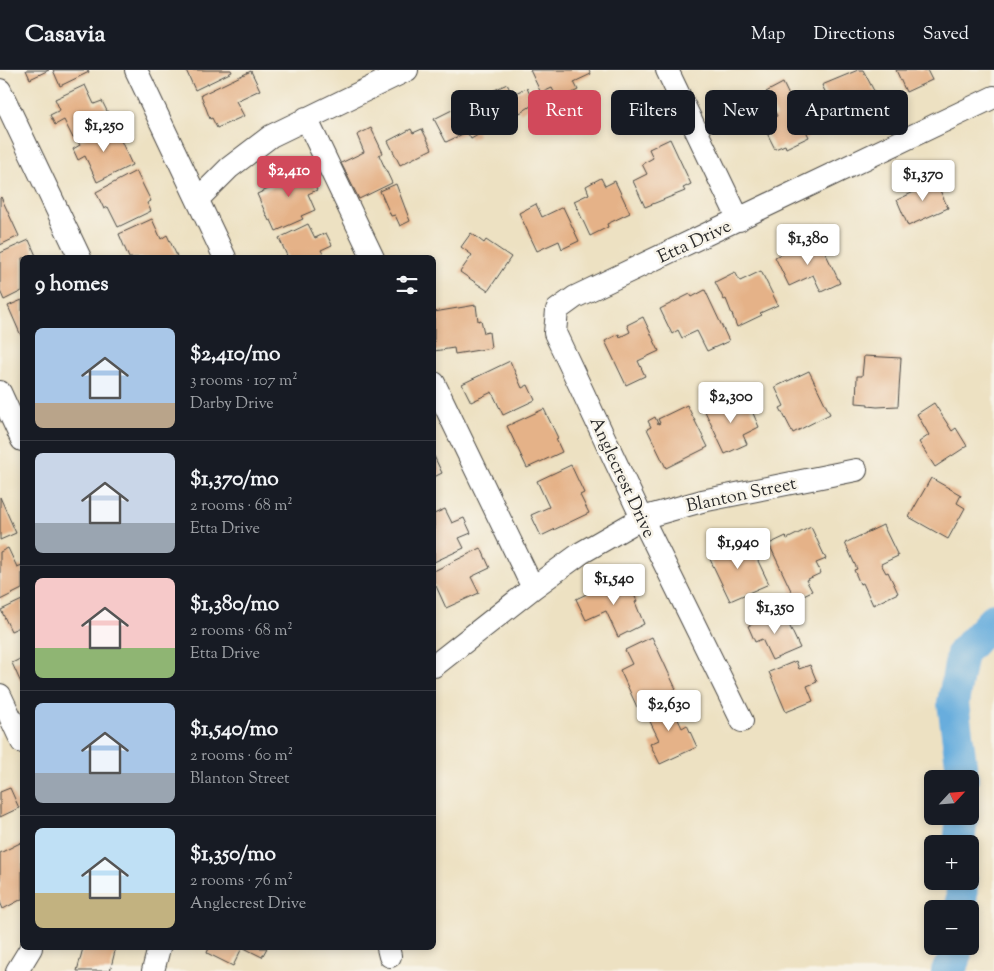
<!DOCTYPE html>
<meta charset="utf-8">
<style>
:root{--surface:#171b24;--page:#20242c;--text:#f1f3f6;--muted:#9ea1a6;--line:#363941;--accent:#d1495b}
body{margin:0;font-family:"Sorts Mill Goudy",serif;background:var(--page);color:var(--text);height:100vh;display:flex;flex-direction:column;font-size:19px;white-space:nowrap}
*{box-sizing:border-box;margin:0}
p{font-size:16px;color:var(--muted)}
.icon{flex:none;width:28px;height:28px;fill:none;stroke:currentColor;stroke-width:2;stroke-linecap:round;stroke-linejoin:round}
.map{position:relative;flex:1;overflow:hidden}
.panel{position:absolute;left:20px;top:185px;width:416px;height:695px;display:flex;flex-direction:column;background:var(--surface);border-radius:8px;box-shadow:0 2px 8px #0003}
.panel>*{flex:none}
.guide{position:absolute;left:451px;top:20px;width:468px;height:45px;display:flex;gap:10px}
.needle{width:32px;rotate:64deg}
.tools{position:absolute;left:924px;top:700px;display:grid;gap:10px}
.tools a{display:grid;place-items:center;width:55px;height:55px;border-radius:8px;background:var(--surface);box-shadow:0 2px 8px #0003;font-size:25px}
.price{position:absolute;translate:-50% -42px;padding:0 11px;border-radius:5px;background:#fff;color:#222;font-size:16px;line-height:32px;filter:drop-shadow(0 1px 2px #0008)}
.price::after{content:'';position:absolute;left:50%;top:30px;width:15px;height:11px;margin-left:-8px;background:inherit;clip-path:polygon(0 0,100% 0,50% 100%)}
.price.on{background:var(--accent);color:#fff}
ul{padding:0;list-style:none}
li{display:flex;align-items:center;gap:15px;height:125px;padding:0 15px}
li+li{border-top:1px solid var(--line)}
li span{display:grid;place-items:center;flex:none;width:140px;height:100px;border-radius:8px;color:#555}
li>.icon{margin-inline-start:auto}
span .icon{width:60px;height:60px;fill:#fffc;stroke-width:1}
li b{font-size:21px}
h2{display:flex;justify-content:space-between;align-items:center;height:60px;padding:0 15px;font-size:21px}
.pill{padding:0 18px;border-radius:8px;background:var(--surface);box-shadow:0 2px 8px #0003;font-size:18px;line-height:45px}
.pill.on{background:var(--accent);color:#fff}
header{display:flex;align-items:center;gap:30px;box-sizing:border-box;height:70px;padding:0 25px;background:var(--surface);border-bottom:1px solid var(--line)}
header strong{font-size:24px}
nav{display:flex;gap:28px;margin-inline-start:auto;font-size:18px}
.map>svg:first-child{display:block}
</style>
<header>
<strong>Casavia</strong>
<nav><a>Map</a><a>Directions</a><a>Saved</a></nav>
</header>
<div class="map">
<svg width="994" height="901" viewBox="0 0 994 901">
<rect width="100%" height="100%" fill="#f7f3e8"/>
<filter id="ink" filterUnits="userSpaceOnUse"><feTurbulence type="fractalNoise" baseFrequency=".02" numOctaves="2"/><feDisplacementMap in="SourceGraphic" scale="10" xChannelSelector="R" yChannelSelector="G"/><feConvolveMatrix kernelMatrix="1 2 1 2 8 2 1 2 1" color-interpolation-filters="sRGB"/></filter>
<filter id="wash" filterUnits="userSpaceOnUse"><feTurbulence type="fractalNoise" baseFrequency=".0096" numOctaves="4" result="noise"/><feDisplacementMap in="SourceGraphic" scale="20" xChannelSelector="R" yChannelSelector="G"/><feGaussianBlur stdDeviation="1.12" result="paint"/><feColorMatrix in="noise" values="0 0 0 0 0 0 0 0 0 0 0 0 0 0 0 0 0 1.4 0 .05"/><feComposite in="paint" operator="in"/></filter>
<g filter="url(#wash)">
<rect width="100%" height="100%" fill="#ede1c2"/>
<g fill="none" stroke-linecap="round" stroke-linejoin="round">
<path stroke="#67addd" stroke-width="32" d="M 963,709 L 953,633 L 962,583 L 994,549
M 959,774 L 962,746
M 961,839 L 962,811
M 947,901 L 955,890 L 957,876"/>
</g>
<g id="blocks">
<path fill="#e5b288" d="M 26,0 L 49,0 L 30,9 Z
M 53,0 L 88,0 L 89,2 L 60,16 Z
M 186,0 L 231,0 L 232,2 L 195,20 Z
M 530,0 L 589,0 L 591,4 L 574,12 L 578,20 L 558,30 L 552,18 L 541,23 Z
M 858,0 L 863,0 L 881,34 L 840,54 L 822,15 Z
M 896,0 L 927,0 L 932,10 L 906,22 Z
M 251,1 L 260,20 L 236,31 L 244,46 L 217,58 L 212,48 L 210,49 L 201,25 Z
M 783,13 L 809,67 L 786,78 L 785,75 L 775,79 L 762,53 L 777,46 L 766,22 Z
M 507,14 L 514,28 L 517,27 L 515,23 L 527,18 L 534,34 L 520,43 L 518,39 L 495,50 L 484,25 Z
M 85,15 L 94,34 L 102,31 L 111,49 L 73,68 L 64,50 L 55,55 L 50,45 L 60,40 L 55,29 Z
M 458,37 L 465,51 L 469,49 L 468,46 L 478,41 L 486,58 L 476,62 L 478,65 L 471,69 L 467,62 L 446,72 L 434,49 Z
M 114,55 L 132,95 L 97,112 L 85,86 L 78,90 L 73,79 L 80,75 L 78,72 Z
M 371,58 L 383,83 L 379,85 L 392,113 L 359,129 L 341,93 L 364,82 L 357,65 Z
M 411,59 L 413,63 L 422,59 L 432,79 L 400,95 L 388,71 Z
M 670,69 L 691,114 L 683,118 L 685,121 L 645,137 L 633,111 L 647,104 L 642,94 L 653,88 L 649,79 Z
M 299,88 L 305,102 L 308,101 L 317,120 L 308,124 L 315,140 L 301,146 L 303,149 L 276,161 L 271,150 L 269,151 L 257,124 L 293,108 L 286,93 Z
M 136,101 L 151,131 L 147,133 L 151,141 L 118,157 L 108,137 L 104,139 L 96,122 Z
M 933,105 L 948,138 L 908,156 L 897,130 L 918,120 L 915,113 Z
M 601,108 L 605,116 L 615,111 L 630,143 L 607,154 L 608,157 L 590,166 L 574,131 L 589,124 L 586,116 Z
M 396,114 L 410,151 L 400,156 L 395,145 L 391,146 L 380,121 Z
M 1,127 L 19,166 L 0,175 L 0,128 Z
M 536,134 L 542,147 L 563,137 L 579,171 L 562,179 L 559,171 L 537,181 L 519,143 Z
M 152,149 L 161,169 L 167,165 L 177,186 L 173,188 L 129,188 L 119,164 Z
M 308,154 L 315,168 L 326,163 L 332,175 L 321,180 L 325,188 L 288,188 L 279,168 Z
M 471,163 L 484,173 L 486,170 L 511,187 L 488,221 L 460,202 L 472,185 L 461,177 Z
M 29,170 L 37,188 L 22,188 L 22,221 L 4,230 L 0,221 L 0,183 Z
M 819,170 L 840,213 L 821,222 L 813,205 L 789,216 L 775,187 L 797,176 L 799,180 Z
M 761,201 L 778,235 L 760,243 L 762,245 L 737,257 L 726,229 L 724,230 L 715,212 L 735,202 L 740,211 Z
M 705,220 L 729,271 L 707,281 L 697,261 L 682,268 L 678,260 L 672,264 L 660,239 L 690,224 L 692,227 Z
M 22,230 L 22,268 L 8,236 Z
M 476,235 L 478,251 L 481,250 L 484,263 L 489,262 L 491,278 L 455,284 L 454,278 L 434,281 L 434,242 Z
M 643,247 L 659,281 L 638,291 L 645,306 L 626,315 L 605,271 L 619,264 L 620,267 L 630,262 L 627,255 Z
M 864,286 L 901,288 L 898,336 L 877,337 L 868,336 L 868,334 L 856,333 L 857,306 L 862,306 Z
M 510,291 L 522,318 L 528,315 L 535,330 L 503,345 L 492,322 L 471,332 L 462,314 Z
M 809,301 L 830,344 L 793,363 L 780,338 L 784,336 L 775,317 Z
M 725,326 L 732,341 L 749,334 L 759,357 L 743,365 L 747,374 L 725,384 L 703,337 Z
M 934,333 L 952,361 L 956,358 L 967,376 L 935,397 L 919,372 L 929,365 L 917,344 Z
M 687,335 L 708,377 L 666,398 L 647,359 L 651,357 L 648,351 L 655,347 L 658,354 L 660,353 L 658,349 Z
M 544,339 L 558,368 L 556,369 L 562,382 L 527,398 L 507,356 Z
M 434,386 L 442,403 L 434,407 Z
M 571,395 L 584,423 L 580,425 L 589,443 L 541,466 L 531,445 L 549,437 L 537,411 Z
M 931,408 L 961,425 L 957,433 L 965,438 L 948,469 L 909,447 Z
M 0,427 L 16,463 L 0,470 Z
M 445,439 L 452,453 L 464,448 L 471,463 L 459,468 L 464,478 L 434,492 L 434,444 Z
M 883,455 L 898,486 L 881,494 L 886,503 L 888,502 L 898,523 L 873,535 L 863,513 L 860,514 L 854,500 L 857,499 L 845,473 Z
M 811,457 L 826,489 L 816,493 L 821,503 L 806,510 L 812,521 L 795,529 L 769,474 L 786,466 L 787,469 Z
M 749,472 L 769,514 L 730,531 L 707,483 L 725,475 L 728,482 Z
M 8,478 L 17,497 L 22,495 L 22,519 L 0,530 L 0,482 Z
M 481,478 L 490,498 L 471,507 L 479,523 L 446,538 L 436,516 L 434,517 L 434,501 Z
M 625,506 L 637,531 L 635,532 L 644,554 L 618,567 L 606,541 L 586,550 L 576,529 Z
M 22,530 L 22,562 L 20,557 L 11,561 L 1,540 Z
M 782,540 L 800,578 L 772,590 L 762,569 L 755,572 L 748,556 Z
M 652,567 L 676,619 L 637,637 L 620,600 L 632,594 L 625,580 Z
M 22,588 L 22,615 L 12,593 Z
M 796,591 L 799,599 L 810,595 L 817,612 L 807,616 L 813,631 L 786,642 L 769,602 Z
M 668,628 L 682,658 L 687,655 L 697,677 L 660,694 L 650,674 L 659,670 L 644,639 Z
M 10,718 L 19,738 L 0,747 L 0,722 Z
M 22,772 L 22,829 L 3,839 L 0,832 L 0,783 Z
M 83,878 L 110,878 L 110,879 L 115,881 L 110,901 L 77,901 Z
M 209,878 L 242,878 L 233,896 L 207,883 Z
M 244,878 L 267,878 L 262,887 Z"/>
</g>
</g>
<g filter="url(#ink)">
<use href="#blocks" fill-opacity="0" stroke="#484642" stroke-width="1"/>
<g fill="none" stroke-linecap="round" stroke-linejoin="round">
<g stroke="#484642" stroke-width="24">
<path id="minor" d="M 136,0 L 225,188
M 667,0 L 739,150
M 0,20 L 80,188
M 306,48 L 373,188
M 198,129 L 229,98 L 271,66 L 407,0
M 434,313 L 533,518
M 0,322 L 22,370
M 434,596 L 533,518 L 581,483 L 642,448 L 702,431 L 856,400
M 0,625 L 22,672
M 742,651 L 642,448 L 555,263 L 557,240 L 575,227 L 994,27
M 388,878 L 390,886
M 17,901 L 31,878
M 153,901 L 159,878"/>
</g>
<use href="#minor" stroke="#fff" stroke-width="22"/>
</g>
</g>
<g text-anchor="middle" stroke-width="5" stroke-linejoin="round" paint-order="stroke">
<g font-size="18" fill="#2b2b2b" stroke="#f7f3e8">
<text transform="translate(694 171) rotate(-25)" y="6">Etta Drive</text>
<text transform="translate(623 407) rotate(65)" y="6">Anglecrest Drive</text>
<text transform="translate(741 424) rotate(-12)" y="6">Blanton Street</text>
</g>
</g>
</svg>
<div class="tools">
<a><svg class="needle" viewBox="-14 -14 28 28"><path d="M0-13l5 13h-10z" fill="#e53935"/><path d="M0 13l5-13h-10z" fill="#9ea1a6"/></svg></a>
<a>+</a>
<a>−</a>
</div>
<b class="price" style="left:104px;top:83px">$1,250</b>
<b class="price on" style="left:289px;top:128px">$2,410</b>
<b class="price" style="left:923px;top:132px">$1,370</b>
<b class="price" style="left:808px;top:196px">$1,380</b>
<b class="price" style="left:731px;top:354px">$2,300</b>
<b class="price" style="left:738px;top:500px">$1,940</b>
<b class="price" style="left:614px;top:536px">$1,540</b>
<b class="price" style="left:775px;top:565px">$1,350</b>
<b class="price" style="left:669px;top:662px">$2,630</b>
<div class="guide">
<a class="pill">Buy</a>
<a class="pill on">Rent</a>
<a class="pill">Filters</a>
<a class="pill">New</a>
<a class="pill">Apartment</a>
</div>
<section class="panel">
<h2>9 homes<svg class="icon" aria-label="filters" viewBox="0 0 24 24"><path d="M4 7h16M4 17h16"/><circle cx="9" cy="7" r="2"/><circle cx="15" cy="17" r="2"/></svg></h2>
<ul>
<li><span style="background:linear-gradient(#a9c7e8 75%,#b9a48a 0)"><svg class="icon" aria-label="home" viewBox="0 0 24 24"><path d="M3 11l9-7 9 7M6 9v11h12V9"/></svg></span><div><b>$2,410/mo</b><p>3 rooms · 107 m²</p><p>Darby Drive</p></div></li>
<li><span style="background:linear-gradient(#c9d6e8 70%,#9aa5b1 0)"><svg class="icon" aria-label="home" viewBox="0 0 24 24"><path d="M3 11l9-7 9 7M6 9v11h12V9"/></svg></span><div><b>$1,370/mo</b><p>2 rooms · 68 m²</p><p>Etta Drive</p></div></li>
<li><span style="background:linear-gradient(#f6c9c9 70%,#8fb573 0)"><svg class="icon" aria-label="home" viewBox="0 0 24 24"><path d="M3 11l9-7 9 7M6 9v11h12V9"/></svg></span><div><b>$1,380/mo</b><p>2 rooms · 68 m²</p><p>Etta Drive</p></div></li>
<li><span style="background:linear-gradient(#a9c7e8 70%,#9aa5b1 0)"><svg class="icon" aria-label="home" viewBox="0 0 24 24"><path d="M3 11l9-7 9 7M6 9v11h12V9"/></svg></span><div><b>$1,540/mo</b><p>2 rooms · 60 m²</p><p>Blanton Street</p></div></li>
<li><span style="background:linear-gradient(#bfe0f5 65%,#c2b280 0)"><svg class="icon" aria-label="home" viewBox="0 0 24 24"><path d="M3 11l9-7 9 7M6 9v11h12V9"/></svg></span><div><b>$1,350/mo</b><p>2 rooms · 76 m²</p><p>Anglecrest Drive</p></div></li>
</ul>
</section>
</div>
